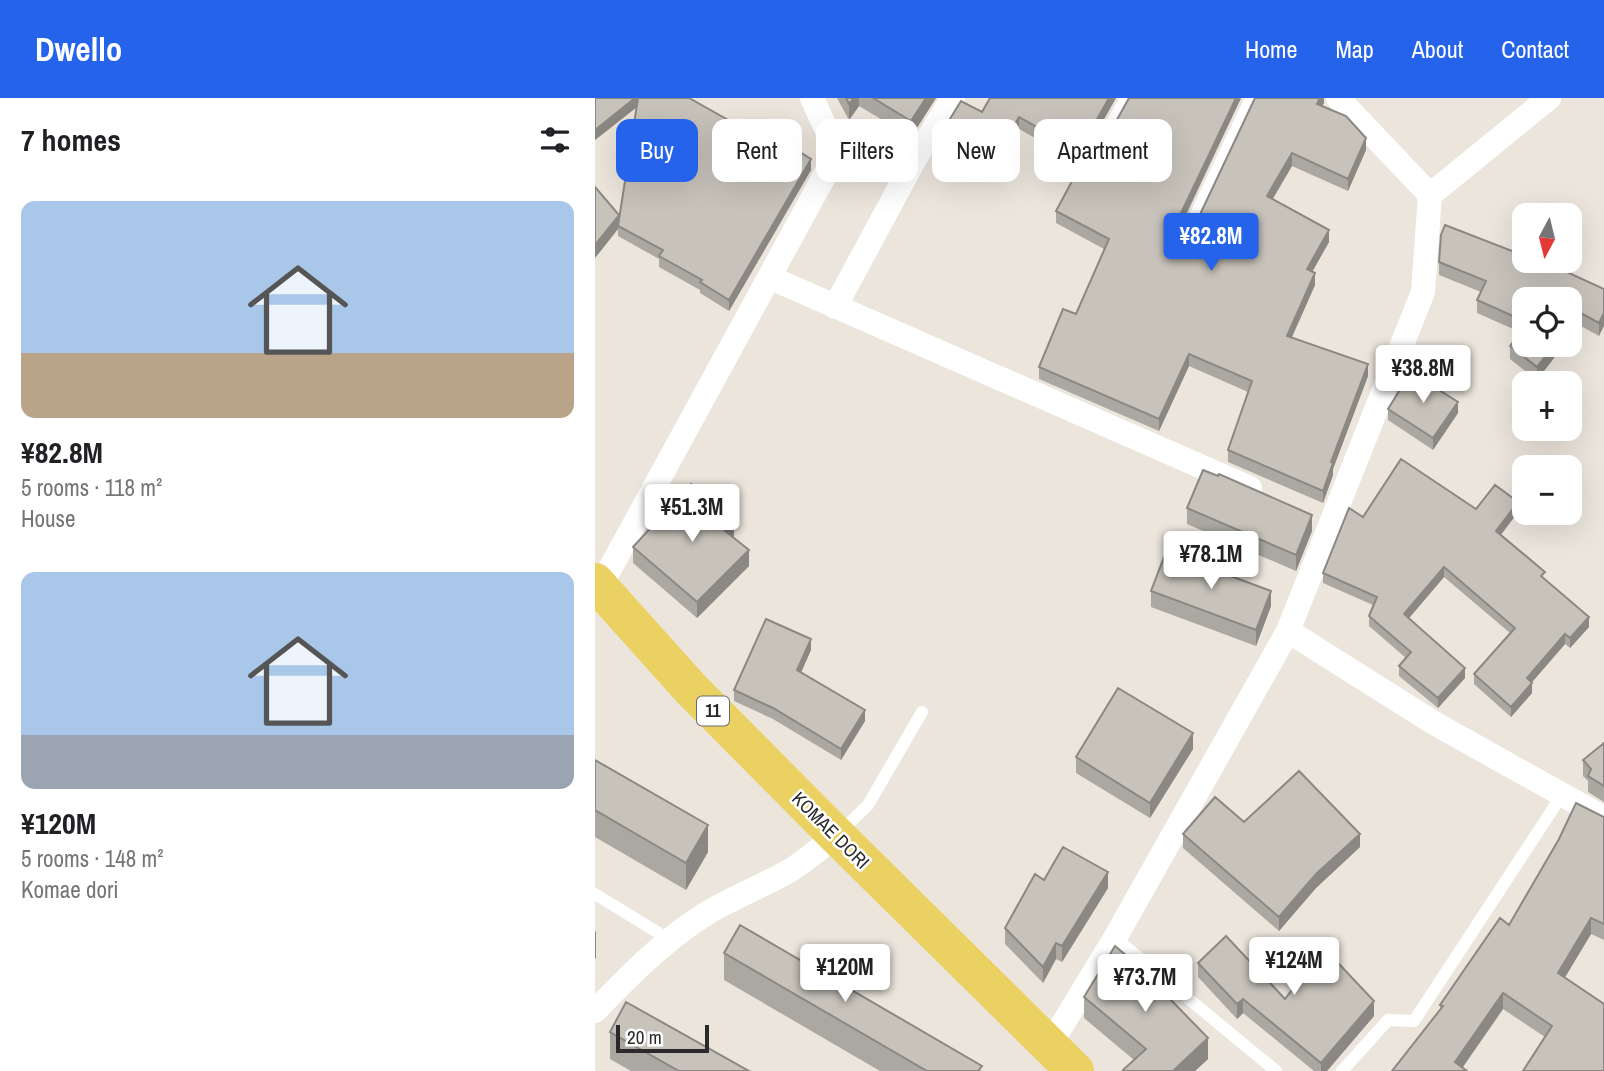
<!DOCTYPE html>
<meta charset="utf-8">
<style>
:root{--surface:#fff;--page:#f6f6f6;--text:#202124;--muted:#757577;--accent:#2563eb}
body{margin:0;font-family:"Archivo Narrow",sans-serif;background:var(--page);color:var(--text);height:100vh;display:flex;flex-direction:column;font-size:26px;white-space:nowrap}
*{box-sizing:border-box;margin:0}
p{font-size:23px;color:var(--muted)}
.icon{flex:none;width:38px;height:38px;fill:none;stroke:currentColor;stroke-width:2;stroke-linecap:round;stroke-linejoin:round}
.map{position:relative;flex:1;overflow:hidden}
.drawer{display:flex;flex-direction:column;background:var(--surface);width:595px}
.drawer>*{flex:none}
.top-card{position:absolute;left:21px;top:21px;width:665px;height:63px;display:flex;gap:14px}
.needle{width:46px;rotate:187deg}
.controls{position:absolute;left:917px;top:105px;display:grid;gap:14px}
.controls a{display:grid;place-items:center;width:70px;height:70px;border-radius:14px;background:var(--surface);box-shadow:0 7px 28px #0002;font-size:35px}
.scale{position:absolute;left:21px;bottom:18px;width:93px;box-sizing:border-box;padding-left:7px;border:4px solid #2a2a2a;border-top:0;font-size:19px;line-height:24px;white-space:nowrap;color:#2a2a2a;-webkit-text-stroke:5px #fff;paint-order:stroke}
.price{position:absolute;translate:-50% -60px;padding:0 16px;border-radius:7px;background:#fff;color:#222;font-size:23px;line-height:46px;filter:drop-shadow(0 2px 4px #0008)}
.price::after{content:'';position:absolute;left:50%;top:42px;width:21px;height:16px;margin-left:-10px;background:inherit;clip-path:polygon(0 0,100% 0,50% 100%)}
.price.selected{background:var(--accent);color:#fff}
ul{padding:0;list-style:none}
li{display:grid;align-content:center;gap:14px;height:371px;padding:0 21px}
li span{display:grid;place-items:center;height:217px;border-radius:14px;color:#555}
li>.icon{margin-inline-start:auto}
span .icon{width:126px;height:126px;fill:#fffc;stroke-width:1}
li b{font-size:30px}
h2{display:flex;justify-content:space-between;align-items:center;height:84px;padding:0 21px;font-size:30px}
.chip{padding:0 24px;border-radius:14px;background:var(--surface);box-shadow:0 7px 28px #0002;font-size:24px;line-height:63px}
.chip.selected{background:var(--accent);color:#fff}
header{display:flex;align-items:center;gap:42px;box-sizing:border-box;height:98px;padding:0 35px;background:var(--accent);color:#fff}
header strong{font-size:33px}
nav{display:flex;gap:38px;margin-inline-start:auto;font-size:24px}
main{display:flex;flex:1;min-height:0}
.map>svg:first-child{display:block}
</style>
<header>
<strong>Dwello</strong>
<nav><a>Home</a><a>Map</a><a>About</a><a>Contact</a></nav>
</header>
<main>
<section class="drawer">
<h2>7 homes<svg class="icon" aria-label="filters" viewBox="0 0 24 24"><path d="M4 7h16M4 17h16"/><circle cx="9" cy="7" r="2"/><circle cx="15" cy="17" r="2"/></svg></h2>
<ul>
<li><span style="background:linear-gradient(#a9c7e8 70%,#b9a48a 0)"><svg class="icon" aria-label="home" viewBox="0 0 24 24"><path d="M3 11l9-7 9 7M6 9v11h12V9"/></svg></span><div><b>¥82.8M</b><p>5 rooms · 118 m²</p><p>House</p></div></li>
<li><span style="background:linear-gradient(#a9c7e8 75%,#9aa5b1 0)"><svg class="icon" aria-label="home" viewBox="0 0 24 24"><path d="M3 11l9-7 9 7M6 9v11h12V9"/></svg></span><div><b>¥120M</b><p>5 rooms · 148 m²</p><p>Komae dori</p></div></li>
</ul>
</section>
<div class="map">
<svg width="1009" height="973" viewBox="0 0 1009 973">
<rect width="100%" height="100%" fill="#ebe5dc"/>
<g fill="none" stroke-linecap="round" stroke-linejoin="round">
<path stroke="#fff" stroke-width="12" d="M 242,55 C 282,35 282,40 321,59
M 496,62 L 531,0
M 584,152 L 656,0
M 244,735 L 273,707 L 327,614
M 0,796 L 75,842
M 520,840 L 681,973
M 747,973 L 793,922 L 819,923 L 967,697"/>
<path stroke="#fff" stroke-width="24" d="M 743,0 L 835,97
M 176,180 L 655,390
M 240,209 L 321,59 L 358,0
M 5,489 L 242,55 L 217,0
M 693,533 L 828,194 L 835,97 L 954,0
M 0,913 C 33,879 68,843 109,817 C 136,800 166,789 194,773 C 211,763 226,750 241,737
M 455,947 L 520,840 L 693,533 L 839,625 L 1009,720"/>
<path stroke="#ebd062" stroke-width="38" d="M 0,484 L 96,591 L 241,737 L 480,973"/>
</g>
<path fill="#aba8a1" d="M 0,0 L 94,0 L 216,72 L 134,213 L 105,195 L 105,192 L 64,169 L 64,161 L 23,138 L 23,131 L 0,160 L 24,117 L 41,10 L 0,42 Z
M 242,0 L 341,0 L 316,39 L 264,8 L 254,22 Z
M 521,0 L 489,56 L 489,61 L 497,59 L 504,54 L 534,0 L 646,0 L 578,145 L 581,148 L 588,147 L 729,0 L 729,5 L 727,8 L 771,52 L 753,93 L 697,68 L 678,101 L 734,144 L 717,174 L 720,187 L 697,239 L 773,278 L 738,371 L 738,377 L 728,405 L 633,364 L 633,352 L 653,294 L 594,268 L 564,333 L 444,281 L 444,269 L 481,216 L 509,151 L 461,125 L 461,113 L 487,66 L 424,31 L 395,83 L 342,54 L 342,42 L 387,14 Z
M 844,164 L 1009,191 L 1004,238 L 984,227 L 975,239 L 975,201 L 929,201 L 929,247 L 969,247 L 942,282 L 915,261 L 915,248 L 925,234 L 882,215 L 882,202 L 886,194 L 844,177 Z
M 793,311 L 863,315 L 838,352 L 793,322 Z
M 592,410 L 717,433 L 701,473 L 592,426 Z
M 881,411 L 923,414 L 906,437 L 950,481 L 994,529 L 975,550 L 970,546 L 937,584 L 937,595 L 916,619 L 879,586 L 879,576 L 915,535 L 849,479 L 814,520 L 870,580 L 843,610 L 804,578 L 804,568 L 811,560 L 774,528 L 774,518 L 778,507 L 728,485 L 728,475 L 768,419 Z
M 139,438 L 138,439 L 154,468 L 102,520 L 38,465 L 38,449 Z
M 556,493 L 676,508 L 661,548 L 556,509 Z
M 216,552 L 206,575 L 270,623 L 246,662 L 178,621 L 139,603 L 139,592 Z
M 1009,645 L 1009,704 L 993,694 L 993,683 L 988,678 L 988,662 Z
M 598,651 L 555,720 L 481,675 L 481,659 Z
M 0,662 L 113,754 L 91,792 L 0,739 Z
M 1009,719 L 1009,842 L 996,836 L 970,879 L 1009,906 L 950,939 L 908,911 L 868,969 L 797,973 L 845,912 L 845,907 Z
M 649,724 L 765,749 L 721,790 L 684,833 L 588,750 L 588,736 Z
M 449,782 L 513,790 L 467,864 L 461,861 L 448,885 L 410,846 L 410,830 Z
M 129,855 L 387,973 L 285,973 L 129,882 Z
M 603,865 L 690,901 L 779,918 L 732,973 L 719,973 L 648,915 L 642,921 L 603,879 Z
M 489,899 L 580,905 L 613,961 L 600,973 L 528,973 L 539,962 L 489,920 Z
M 15,934 L 154,973 L 36,973 L 15,961 Z"/>
<path fill="#8b8883" d="M 40,0 L 43,0 L 43,8 L 0,42 L 0,32 Z
M 259,0 L 264,0 L 264,8 L 254,22 L 254,6 Z
M 331,0 L 341,0 L 316,39 L 316,23 Z
M 514,0 L 521,0 L 489,56 L 488,46 Z
M 641,0 L 646,0 L 576,148 L 576,136 Z
M 725,0 L 729,0 L 729,5 L 722,18 L 722,6 Z
M 424,19 L 424,31 L 395,83 L 395,71 Z
M 771,40 L 771,52 L 753,93 L 753,81 Z
M 697,55 L 697,68 L 672,110 L 672,98 Z
M 216,61 L 216,72 L 134,213 L 134,202 Z
M 24,117 L 23,131 L 0,160 L 0,147 Z
M 734,132 L 734,144 L 712,183 L 712,171 Z
M 720,175 L 720,187 L 692,250 L 692,238 Z
M 984,214 L 984,227 L 975,239 L 975,226 Z
M 1009,215 L 1009,228 L 1004,238 L 1004,225 Z
M 959,247 L 969,247 L 942,282 L 942,269 Z
M 594,256 L 594,268 L 564,333 L 564,321 Z
M 773,266 L 773,278 L 738,371 L 738,377 L 728,405 L 728,393 L 736,364 Z
M 863,304 L 863,315 L 838,352 L 838,340 Z
M 923,404 L 923,414 L 901,443 L 901,433 Z
M 717,417 L 717,433 L 701,473 L 701,457 Z
M 139,423 L 139,438 L 129,448 L 129,432 Z
M 154,452 L 154,468 L 102,520 L 102,504 Z
M 849,469 L 849,479 L 809,526 L 809,516 Z
M 676,493 L 676,508 L 661,548 L 661,532 Z
M 994,519 L 994,529 L 975,550 L 975,540 Z
M 970,536 L 970,546 L 932,590 L 932,580 Z
M 216,541 L 216,552 L 202,583 L 202,572 Z
M 870,570 L 870,580 L 843,610 L 843,600 Z
M 937,585 L 937,595 L 916,619 L 916,609 Z
M 270,612 L 270,623 L 246,662 L 246,651 Z
M 598,635 L 598,651 L 555,720 L 555,705 Z
M 113,727 L 113,754 L 91,792 L 91,765 Z
M 765,736 L 765,749 L 721,790 L 684,833 L 684,819 L 721,776 Z
M 513,774 L 513,790 L 467,864 L 467,848 Z
M 996,820 L 996,836 L 963,891 L 963,875 Z
M 1,833 L 1,860 L 0,861 L 0,834 Z
M 461,845 L 461,861 L 448,885 L 448,869 Z
M 908,895 L 908,911 L 865,973 L 860,964 Z
M 648,901 L 648,915 L 642,921 L 642,906 Z
M 779,903 L 779,918 L 732,973 L 726,973 L 726,965 Z
M 613,940 L 613,961 L 600,973 L 578,973 Z"/>
<path fill="#c7c3bb" stroke="#8b8883" stroke-width="2" d="M 0,0 L 40,0 L 0,32 Z
M 43,0 L 94,0 L 160,37 L 165,29 L 216,61 L 134,202 L 105,184 L 107,182 L 64,158 L 68,152 L 23,128 Z
M 251,0 L 259,0 L 254,6 Z
M 278,0 L 331,0 L 316,23 Z
M 395,0 L 514,0 L 488,46 L 489,55 L 424,19 L 395,71 L 342,42 L 366,3 L 387,14 Z
M 534,0 L 641,0 L 576,136 L 576,144 L 581,148 L 588,147 L 592,144 L 660,0 L 725,0 L 722,6 L 751,18 L 771,40 L 753,81 L 697,55 L 672,98 L 734,132 L 712,171 L 720,175 L 692,238 L 773,266 L 736,364 L 738,365 L 728,393 L 633,352 L 657,283 L 594,256 L 564,321 L 444,269 L 468,211 L 481,216 L 514,141 L 461,113 L 491,57 L 497,59 L 504,54 Z
M 0,89 L 24,117 L 0,147 Z
M 850,127 L 922,155 L 923,151 L 929,154 L 929,163 L 948,163 L 1009,191 L 1009,215 L 1004,225 L 984,214 L 975,226 L 975,201 L 929,201 L 929,223 L 882,202 L 891,183 L 844,164 L 846,137 Z
M 929,229 L 929,247 L 959,247 L 942,269 L 915,248 Z
M 816,274 L 863,304 L 838,340 L 793,311 Z
M 806,361 L 881,411 L 900,387 L 923,404 L 901,433 L 950,474 L 946,478 L 994,519 L 975,540 L 970,536 L 932,580 L 937,585 L 916,609 L 879,576 L 920,530 L 849,469 L 809,516 L 870,570 L 843,600 L 804,568 L 816,554 L 774,518 L 782,499 L 728,475 L 754,410 L 768,419 Z
M 608,372 L 623,378 L 624,376 L 717,417 L 701,457 L 592,410 Z
M 96,386 L 139,423 L 129,432 L 154,452 L 102,504 L 38,449 Z
M 571,454 L 676,493 L 661,532 L 556,493 Z
M 171,521 L 216,541 L 202,572 L 270,612 L 246,651 L 178,610 L 139,592 Z
M 523,590 L 598,635 L 555,705 L 481,659 Z
M 1009,645 L 1009,688 L 993,678 L 996,671 L 988,662 Z
M 0,662 L 113,727 L 91,765 L 0,712 Z
M 704,673 L 765,736 L 721,776 L 684,819 L 588,736 L 620,699 L 649,724 Z
M 981,705 L 1009,719 L 1009,826 L 996,820 L 963,875 L 1009,906 L 1009,973 L 928,973 L 957,928 L 908,895 L 860,964 L 872,973 L 797,973 L 848,908 L 845,907 L 905,820 L 914,827 L 964,741 Z
M 468,749 L 513,774 L 467,848 L 461,845 L 448,869 L 410,830 L 440,776 L 449,782 Z
M 145,827 L 387,968 L 383,973 L 332,973 L 129,855 Z
M 631,838 L 690,901 L 729,850 L 779,903 L 726,965 L 648,901 L 642,906 L 603,865 Z
M 520,848 L 580,898 L 576,902 L 613,940 L 578,973 L 529,973 L 528,972 L 551,951 L 489,899 Z
M 31,904 L 154,973 L 84,973 L 15,934 Z"/>
<g text-anchor="middle" stroke-width="5" stroke-linejoin="round" paint-order="stroke">
<rect fill="#fff" stroke="#6a6a6a" stroke-width="2" x="102" y="598.5" width="32" height="29" rx="5"/>
<g font-size="18" font-weight="bold" fill="#2a2a2a">
<text x="118" y="619">11</text>
</g>
<g font-size="19" fill="#2a2a2a" stroke="#fff">
<text transform="translate(236 732) rotate(45)" y="7">KOMAE DORI</text>
</g>
</g>
</svg>
<div class="controls">
<a><svg class="needle" viewBox="-14 -14 28 28"><path d="M0-13l5 13h-10z" fill="#e53935"/><path d="M0 13l5-13h-10z" fill="#757577"/></svg></a>
<a><svg class="icon" aria-label="locate" viewBox="0 0 24 24"><circle cx="12" cy="12" r="6"/><path d="M12 2v4M12 18v4M2 12h4M18 12h4"/></svg></a>
<a>+</a>
<a>−</a>
</div>
<div class="scale">20 m</div>
<b class="price selected" style="left:616px;top:175px">¥82.8M</b>
<b class="price" style="left:828px;top:307px">¥38.8M</b>
<b class="price" style="left:97px;top:446px">¥51.3M</b>
<b class="price" style="left:616px;top:493px">¥78.1M</b>
<b class="price" style="left:699px;top:899px">¥124M</b>
<b class="price" style="left:250px;top:906px">¥120M</b>
<b class="price" style="left:550px;top:916px">¥73.7M</b>
<div class="top-card">
<a class="chip selected">Buy</a>
<a class="chip">Rent</a>
<a class="chip">Filters</a>
<a class="chip">New</a>
<a class="chip">Apartment</a>
</div>
</div>
</main>
